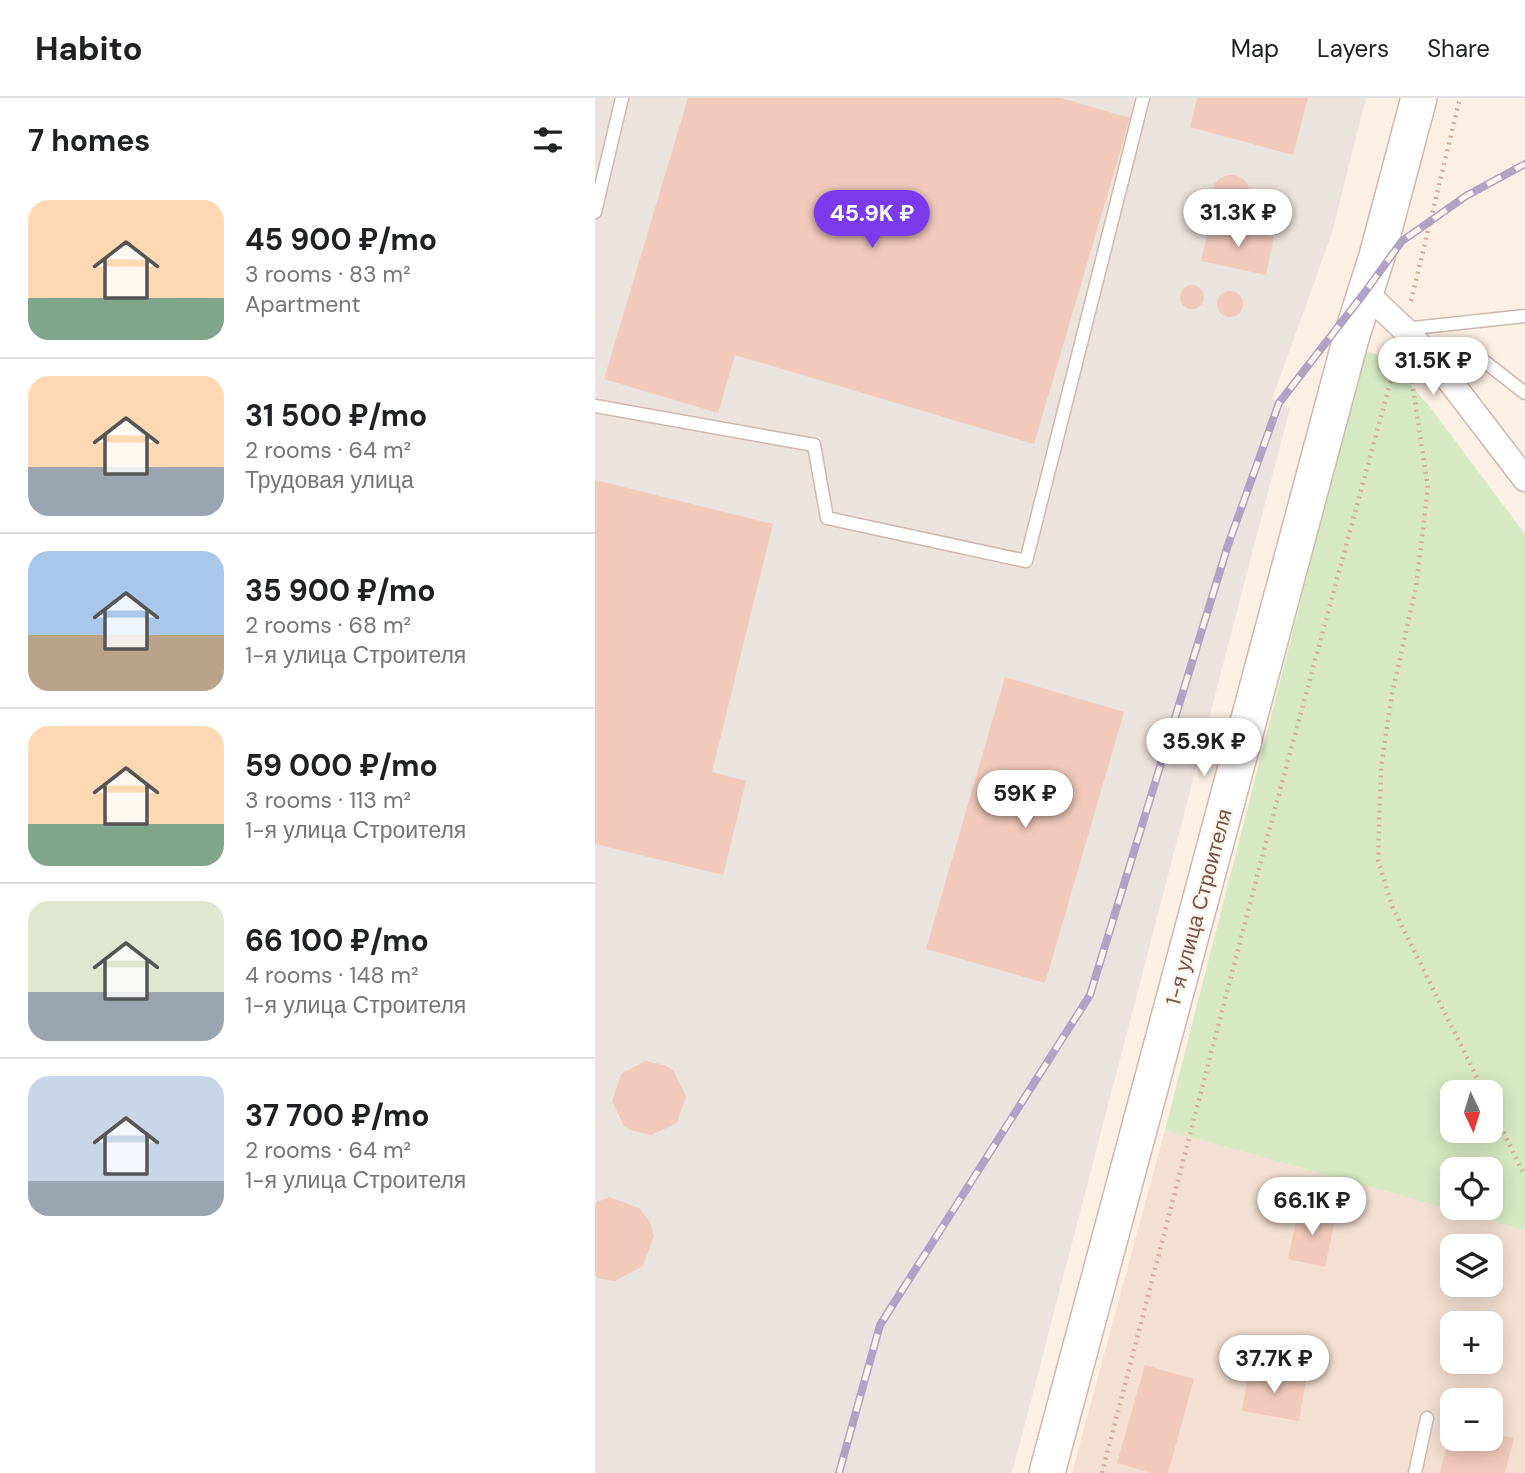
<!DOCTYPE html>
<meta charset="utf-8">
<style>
:root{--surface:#fff;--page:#f2f2f2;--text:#202124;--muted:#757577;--line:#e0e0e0;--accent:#7c3aed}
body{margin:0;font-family:"DM Sans",sans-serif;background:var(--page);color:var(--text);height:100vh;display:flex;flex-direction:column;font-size:26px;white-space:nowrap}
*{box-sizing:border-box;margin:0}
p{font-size:23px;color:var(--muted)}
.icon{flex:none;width:38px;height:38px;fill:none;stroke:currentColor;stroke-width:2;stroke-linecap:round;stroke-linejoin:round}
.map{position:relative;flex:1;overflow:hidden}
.details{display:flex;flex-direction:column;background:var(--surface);width:595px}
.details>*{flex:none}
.needle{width:46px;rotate:176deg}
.fabs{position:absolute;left:845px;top:982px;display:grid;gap:14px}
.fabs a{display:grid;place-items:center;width:63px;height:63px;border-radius:14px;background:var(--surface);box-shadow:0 4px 18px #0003;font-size:35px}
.price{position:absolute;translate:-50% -60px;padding:0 16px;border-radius:24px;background:#fff;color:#222;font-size:23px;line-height:46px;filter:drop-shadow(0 2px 4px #0008)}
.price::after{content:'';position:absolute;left:50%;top:42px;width:21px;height:16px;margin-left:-10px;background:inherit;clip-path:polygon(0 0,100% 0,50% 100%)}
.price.selected{background:var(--accent);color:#fff}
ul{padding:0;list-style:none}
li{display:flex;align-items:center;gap:21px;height:175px;padding:0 28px}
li+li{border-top:2px solid var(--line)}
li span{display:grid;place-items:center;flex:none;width:196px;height:140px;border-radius:21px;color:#555}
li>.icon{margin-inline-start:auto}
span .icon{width:84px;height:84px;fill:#fffc;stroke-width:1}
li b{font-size:30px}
h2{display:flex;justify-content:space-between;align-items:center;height:84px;padding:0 28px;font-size:30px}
header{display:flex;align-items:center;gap:42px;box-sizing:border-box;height:98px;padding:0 35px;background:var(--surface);border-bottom:2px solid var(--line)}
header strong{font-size:33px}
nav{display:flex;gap:38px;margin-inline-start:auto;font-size:24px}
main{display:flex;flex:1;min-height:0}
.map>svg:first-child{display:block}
</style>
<header>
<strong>Habito</strong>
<nav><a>Map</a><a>Layers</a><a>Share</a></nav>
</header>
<main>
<section class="details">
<h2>7 homes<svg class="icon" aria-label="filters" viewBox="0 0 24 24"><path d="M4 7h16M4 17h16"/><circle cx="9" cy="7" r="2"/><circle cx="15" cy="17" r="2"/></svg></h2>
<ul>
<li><span style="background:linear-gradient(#ffd9b3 70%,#7fa58c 0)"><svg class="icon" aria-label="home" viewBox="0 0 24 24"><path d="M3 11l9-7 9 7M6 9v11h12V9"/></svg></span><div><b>45 900 ₽/mo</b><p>3 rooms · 83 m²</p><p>Apartment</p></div></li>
<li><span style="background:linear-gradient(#ffd9b3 65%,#9aa5b1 0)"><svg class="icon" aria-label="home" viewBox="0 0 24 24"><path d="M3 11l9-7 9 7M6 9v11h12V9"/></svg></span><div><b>31 500 ₽/mo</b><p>2 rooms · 64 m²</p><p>Трудовая улица</p></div></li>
<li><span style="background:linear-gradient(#a9c7e8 60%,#b9a48a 0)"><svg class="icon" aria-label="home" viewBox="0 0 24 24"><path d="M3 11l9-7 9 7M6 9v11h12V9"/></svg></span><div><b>35 900 ₽/mo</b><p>2 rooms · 68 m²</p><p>1-я улица Строителя</p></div></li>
<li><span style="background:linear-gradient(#ffd9b3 70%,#7fa58c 0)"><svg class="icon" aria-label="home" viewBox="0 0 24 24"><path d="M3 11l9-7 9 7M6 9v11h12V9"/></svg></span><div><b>59 000 ₽/mo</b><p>3 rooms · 113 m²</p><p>1-я улица Строителя</p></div></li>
<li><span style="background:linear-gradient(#dfe7d0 65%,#9aa5b1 0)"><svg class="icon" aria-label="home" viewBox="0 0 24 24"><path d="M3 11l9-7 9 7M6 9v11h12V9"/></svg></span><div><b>66 100 ₽/mo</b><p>4 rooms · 148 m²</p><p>1-я улица Строителя</p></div></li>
<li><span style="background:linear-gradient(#c9d6e8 75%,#9aa5b1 0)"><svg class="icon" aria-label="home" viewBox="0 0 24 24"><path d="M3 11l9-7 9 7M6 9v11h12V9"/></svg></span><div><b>37 700 ₽/mo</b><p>2 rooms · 64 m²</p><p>1-я улица Строителя</p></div></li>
</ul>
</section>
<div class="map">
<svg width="930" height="1375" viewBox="0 0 930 1375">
<rect width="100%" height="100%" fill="#fcefe3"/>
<path fill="#f3e0d2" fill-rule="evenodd" d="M 570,1032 L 930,1132 L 930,1375 L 477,1375 ZM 858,1148 L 896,1148 L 896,1186 L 858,1186 ZM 858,1225 L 896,1225 L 896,1264 L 858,1264 ZM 858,1302 L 896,1302 L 896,1340 L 858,1340 Z"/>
<path fill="#ebe3de" d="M 0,0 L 771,0 L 737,135 L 677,301 L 695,310 L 417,1375 L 0,1375 Z"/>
<path fill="#d7e9c2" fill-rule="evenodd" d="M 770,252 L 792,261 L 835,309 L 930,436 L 930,1132 L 570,1032 ZM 858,994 L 896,994 L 896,1032 L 858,1032 ZM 858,1071 L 896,1071 L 896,1110 L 858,1110 Z"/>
<path fill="#f1cabc" d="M 93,0 L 466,0 L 535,20 L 439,346 L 140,257 L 123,315 L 9,281 Z
M 602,0 L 713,0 L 698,57 L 595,29 Z
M617 96a19 19 0 1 1 38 0a19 19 0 1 1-38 0Z
M 615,125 L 679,139 L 671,177 L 606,163 Z
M585 199a12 12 0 1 1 24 0a12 12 0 1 1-24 0Z
M622 206a13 13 0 1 1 26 0a13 13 0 1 1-26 0Z
M 0,382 L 178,426 L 117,674 L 151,683 L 128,777 L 0,746 Z
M 410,579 L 529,614 L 450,885 L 331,851 Z
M 50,963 L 69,967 L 78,972 L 91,998 L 82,1025 L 56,1037 L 35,1032 L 29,1028 L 17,1003 L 26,976 Z
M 14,1099 L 44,1110 L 55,1124 L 59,1138 L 48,1168 L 20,1183 L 6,1181 L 0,1178 L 0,1105 Z
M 704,1109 L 741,1117 L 730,1169 L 693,1161 Z
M 550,1267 L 599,1281 L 573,1375 L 556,1375 L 522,1365 Z
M 654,1272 L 711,1282 L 704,1323 L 647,1313 Z
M 857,1329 L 858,1340 L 896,1340 L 896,1335 L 919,1340 L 910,1375 L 845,1375 Z"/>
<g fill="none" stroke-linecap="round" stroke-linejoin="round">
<g stroke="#cfb8ad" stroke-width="15">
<path id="lane" d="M 0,114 L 27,0
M 809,231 L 930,218
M 841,265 L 885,260 L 930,295
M 0,308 L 219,347 L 232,420 L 431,463 L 548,0
M 820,1375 L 832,1320"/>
</g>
<g stroke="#cfb8ad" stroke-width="27">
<path id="street" d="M 770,194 L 809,231 L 841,265 L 930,381"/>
</g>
<g stroke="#d2b7aa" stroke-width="38">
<path id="secondary" d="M 452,1375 L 756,240 L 782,158 L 824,0"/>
</g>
<path stroke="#d5ad9f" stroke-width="4.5" stroke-dasharray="2 5" stroke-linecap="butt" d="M 816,203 L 865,0
M 816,277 L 833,390 L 821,489 L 797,596 L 786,670 L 783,762 L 797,808 L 889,994
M 896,1009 L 930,1078
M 507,1375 L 671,744 L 802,259"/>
<use href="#lane" stroke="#fff" stroke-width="12"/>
<use href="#street" stroke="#fff" stroke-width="24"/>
<use href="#secondary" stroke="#fff" stroke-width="35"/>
<g stroke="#b0a2c5" stroke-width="8">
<path id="rail" d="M 244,1375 L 285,1227 L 495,897 L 633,447 L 684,305 L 770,194 L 807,143 L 871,98 L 930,66"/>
</g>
<use href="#rail" stroke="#fff4ea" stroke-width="5" stroke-dasharray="16" stroke-linecap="butt"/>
</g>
<g text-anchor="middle" stroke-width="5" stroke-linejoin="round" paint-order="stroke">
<g font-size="21" fill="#73534a" stroke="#fff4ea">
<text transform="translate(604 809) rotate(-75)" y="7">1-я улица Строителя</text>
</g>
</g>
</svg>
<div class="fabs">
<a><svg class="needle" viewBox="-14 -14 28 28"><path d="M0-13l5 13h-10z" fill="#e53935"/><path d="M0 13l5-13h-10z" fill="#757577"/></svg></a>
<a><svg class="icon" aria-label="locate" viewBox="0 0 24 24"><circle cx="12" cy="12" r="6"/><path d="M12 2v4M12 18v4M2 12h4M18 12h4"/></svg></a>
<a><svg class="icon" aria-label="layers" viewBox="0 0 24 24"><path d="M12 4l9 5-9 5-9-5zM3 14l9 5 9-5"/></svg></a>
<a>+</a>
<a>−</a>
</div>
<b class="price" style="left:643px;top:151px">31.3K ₽</b>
<b class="price selected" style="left:277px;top:152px">45.9K ₽</b>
<b class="price" style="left:838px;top:299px">31.5K ₽</b>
<b class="price" style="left:609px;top:680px">35.9K ₽</b>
<b class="price" style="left:430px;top:732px">59K ₽</b>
<b class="price" style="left:717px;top:1139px">66.1K ₽</b>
<b class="price" style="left:679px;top:1297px">37.7K ₽</b>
</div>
</main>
